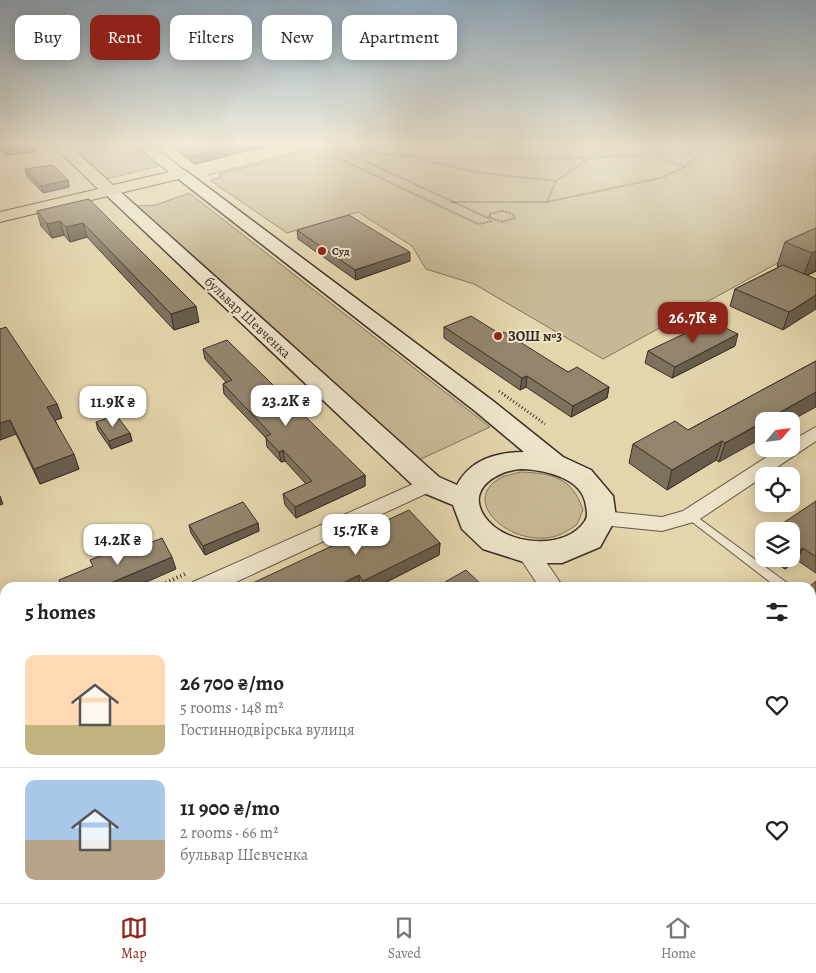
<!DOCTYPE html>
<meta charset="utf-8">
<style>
:root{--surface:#fff;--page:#f6f6f6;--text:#222;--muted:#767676;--line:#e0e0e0;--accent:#8f2418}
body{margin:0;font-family:Alegreya,serif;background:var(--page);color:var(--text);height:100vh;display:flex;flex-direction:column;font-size:19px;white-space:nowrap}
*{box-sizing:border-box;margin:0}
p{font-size:16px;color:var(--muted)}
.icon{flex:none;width:28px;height:28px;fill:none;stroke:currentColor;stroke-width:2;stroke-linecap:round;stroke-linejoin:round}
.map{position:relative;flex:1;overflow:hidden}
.sheet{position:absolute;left:0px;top:582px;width:816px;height:321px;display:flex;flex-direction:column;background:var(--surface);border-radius:15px 15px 0 0;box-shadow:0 2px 12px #0003}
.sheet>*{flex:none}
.hud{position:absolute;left:15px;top:15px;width:500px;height:45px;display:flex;gap:10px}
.needle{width:32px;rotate:62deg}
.controls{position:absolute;left:755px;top:412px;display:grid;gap:10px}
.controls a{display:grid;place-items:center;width:45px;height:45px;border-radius:10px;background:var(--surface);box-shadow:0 2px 12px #0003;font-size:25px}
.price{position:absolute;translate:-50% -42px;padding:0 11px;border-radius:10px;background:#fff;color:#222;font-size:16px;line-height:32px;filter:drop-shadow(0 1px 2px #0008)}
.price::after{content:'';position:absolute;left:50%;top:30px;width:15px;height:11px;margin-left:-8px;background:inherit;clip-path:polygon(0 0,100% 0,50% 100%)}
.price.active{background:var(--accent);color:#fff}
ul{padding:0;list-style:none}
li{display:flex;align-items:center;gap:15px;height:125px;padding:0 25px}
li+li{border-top:1px solid var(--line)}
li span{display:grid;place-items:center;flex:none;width:140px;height:100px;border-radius:10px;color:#555}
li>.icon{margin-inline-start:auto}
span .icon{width:60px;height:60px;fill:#fffc;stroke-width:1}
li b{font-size:21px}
h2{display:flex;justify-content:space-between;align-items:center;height:60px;padding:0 25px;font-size:21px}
.tag{padding:0 18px;border-radius:10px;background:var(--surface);box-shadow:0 2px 12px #0003;font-size:18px;line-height:45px}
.tag.active{background:var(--accent);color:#fff}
.menu{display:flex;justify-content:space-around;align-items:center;height:70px;border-top:1px solid var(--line);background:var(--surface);font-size:14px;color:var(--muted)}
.menu a{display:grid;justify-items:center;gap:2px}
.menu .active{color:var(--accent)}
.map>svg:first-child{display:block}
</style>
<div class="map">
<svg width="816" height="903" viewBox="0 0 816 903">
<rect width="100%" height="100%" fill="#e3d5ac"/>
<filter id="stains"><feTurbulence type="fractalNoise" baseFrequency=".004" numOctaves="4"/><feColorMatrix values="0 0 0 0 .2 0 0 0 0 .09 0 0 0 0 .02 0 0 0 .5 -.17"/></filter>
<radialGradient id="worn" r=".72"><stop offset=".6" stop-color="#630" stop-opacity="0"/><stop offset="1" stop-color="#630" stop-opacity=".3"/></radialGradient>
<path fill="#c7b995" stroke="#82745e" d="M 65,144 L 129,144 L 159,166 L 106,179 Z
M 337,144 L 816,144 L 816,242 L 603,359 L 474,284 L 426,269 L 412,246 L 358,212 L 287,233 L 211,181 L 220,177 L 220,174 Z
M 189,193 L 490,427 L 419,460 L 135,206 L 156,205 Z
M 520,472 C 552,473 572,477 583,510 C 581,514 579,521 577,524 C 575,527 570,529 567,531 C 524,558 452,503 502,477 C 507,475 514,474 520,472 Z"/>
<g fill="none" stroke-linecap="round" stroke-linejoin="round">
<g stroke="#665848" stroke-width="2">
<path id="service" d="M 690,513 L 693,514 L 790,585 L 791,588 L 778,588 L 687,518 L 685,516 L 687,514 Z
M 811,605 L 816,607 L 816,617 L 811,615 Z"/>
</g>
<g stroke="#665848" stroke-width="2">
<path id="minor" d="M 816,427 L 816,441 L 697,521 L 662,531 L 602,525 L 595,523 L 592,518 L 595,513 L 602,511 L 662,517 L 683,511 L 779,449 L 791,449 L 791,441 Z
M 429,477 L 436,479 L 439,484 L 436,489 L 223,588 L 190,588 L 193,582 Z
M 527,544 L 535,546 L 564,588 L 540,588 L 516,552 L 519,546 Z
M 5,665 L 5,687 L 0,689 L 0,667 Z
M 811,826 L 816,828 L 816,860 L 811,858 Z"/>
</g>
<g stroke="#3c2e27" stroke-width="3">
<path id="secondary" d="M 181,169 L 186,171 L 493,401 L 563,457 L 591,470 L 613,496 L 616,518 L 600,547 L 562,563 L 527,563 L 483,549 L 462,529 L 453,505 L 419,491 L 102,191 L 104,188 L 116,188 L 439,477 L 457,485 C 470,460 497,452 524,452 L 475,411 L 176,177 L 173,174 L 176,171 ZM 522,469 C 546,470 583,478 586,506 C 587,512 588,516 585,521 C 566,551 505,546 485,517 C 465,489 498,470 522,469 Z"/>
</g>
<g stroke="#3c2e27" stroke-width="2">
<path id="primary" d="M 52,144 L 68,144 L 113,185 L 169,172 L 134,144 L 151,144 L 189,174 L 187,177 L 0,222 L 0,212 L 98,189 Z"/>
</g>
<path stroke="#3c2e27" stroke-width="2" stroke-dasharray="0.5 1" stroke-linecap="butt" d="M 330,144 L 333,146 L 338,144
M 321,150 L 478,224 L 493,221
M 351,151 L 398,144
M 703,151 L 732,144
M 345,152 C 465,161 583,161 703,151 L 685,167 L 660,178 L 547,202 L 450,202
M 657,156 L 685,167
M 423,160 L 481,173 L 556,181 L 610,144
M 208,175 L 306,150 L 333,146 L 490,219
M 547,202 L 556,181
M 502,211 L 513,214 L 515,218 L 502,222 L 489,217 L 490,214 Z"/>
<path stroke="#3c2e27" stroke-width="3" stroke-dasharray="1 2.5" stroke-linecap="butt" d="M 499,391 L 545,424"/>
<path stroke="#3c2e27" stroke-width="4" stroke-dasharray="1 3" stroke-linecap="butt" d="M 155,588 L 187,573"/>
<use href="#service" fill="#ede4c9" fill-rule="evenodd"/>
<use href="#minor" fill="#ede4c9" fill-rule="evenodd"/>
<use href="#secondary" fill="#ede4c9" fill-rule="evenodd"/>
<use href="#primary" fill="#e3d5ac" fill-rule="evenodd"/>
</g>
<path fill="#7e725d" stroke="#3c2e27" d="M 0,144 L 34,144 L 36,152 L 5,155 L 0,150 Z
M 167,144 L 267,144 L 267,146 L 195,164 Z
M 25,169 L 68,180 L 69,187 L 43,193 L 27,176 Z
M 89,199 L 199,322 L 174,330 L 87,237 L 70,242 L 64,235 L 52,238 L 41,226 L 37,211 Z
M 816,228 L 816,271 L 808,275 L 783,330 L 730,306 L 735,289 L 779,267 L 777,266 L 785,242 Z
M 297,230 L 410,261 L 356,280 L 298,239 Z
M 444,327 L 500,334 L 568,372 L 609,387 L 607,398 L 571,417 L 526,387 L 520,390 L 444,338 Z
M 0,329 L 57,404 L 62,418 L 55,420 L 79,469 L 40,484 L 16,434 L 0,440 Z
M 735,346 L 672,378 L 645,363 L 648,351 Z
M 203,349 L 365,475 L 365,486 L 296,518 L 285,505 L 283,494 L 306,484 L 285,461 L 281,462 L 267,447 L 266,438 L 224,394 L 223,384 L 226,382 L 205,359 Z
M 816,361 L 719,462 L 716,460 L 667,490 L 629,463 L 633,444 L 688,430 Z
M 96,422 L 130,433 L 132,441 L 111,449 L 98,430 Z
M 816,501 L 816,573 L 797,560 L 785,569 L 770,559 L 791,559 Z
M 258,523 L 259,531 L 205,555 L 191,533 L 189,525 Z
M 764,536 L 764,555 L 757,550 L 762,538 Z
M 440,543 L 439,555 L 375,588 L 242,588 Z
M 816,581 L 816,605 L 815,605 L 811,617 Z
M 445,582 L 485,588 L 444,588 Z
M 239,899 L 305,899 L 308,903 L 241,903 Z
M 494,899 L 535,899 L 530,903 L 497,903 Z
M 770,899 L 811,899 L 816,903 L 767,903 Z"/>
<path fill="#675d4c" stroke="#3c2e27" d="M 1,144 L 34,144 L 36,152 L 5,155 Z
M 239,144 L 267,144 L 267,146 L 195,164 L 194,156 Z
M 68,180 L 69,187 L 43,193 L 41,186 Z
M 60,221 L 64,235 L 52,238 L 47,224 Z
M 83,223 L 87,237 L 70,242 L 66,227 Z
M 816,251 L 816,271 L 803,277 L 812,253 Z
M 410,252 L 410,261 L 356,280 L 355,270 Z
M 816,295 L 816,309 L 783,330 L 789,312 Z
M 196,306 L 199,322 L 174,330 L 171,314 Z
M 738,334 L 735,346 L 672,378 L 675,367 Z
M 527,376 L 526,387 L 520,390 L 522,378 Z
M 609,387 L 607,398 L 571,417 L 573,406 Z
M 816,392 L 816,407 L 790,421 L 765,421 Z
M 57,404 L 62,418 L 53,421 L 47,407 Z
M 10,420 L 16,434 L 0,440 L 0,423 Z
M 764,422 L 764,437 L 719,462 L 725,443 Z
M 130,433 L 132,441 L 111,449 L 109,441 Z
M 722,441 L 716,460 L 667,490 L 672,470 Z
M 283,450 L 285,461 L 281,462 L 279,452 Z
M 74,454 L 79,469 L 40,484 L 34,469 Z
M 365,475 L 365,486 L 296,518 L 295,507 Z
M 0,496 L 3,504 L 0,505 Z
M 258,523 L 259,531 L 205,555 L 203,546 Z
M 440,543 L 439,555 L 375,588 L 364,588 L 363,581 Z
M 803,548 L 797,560 L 785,569 L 789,559 L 791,559 L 791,556 Z
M 172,557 L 176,569 L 133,588 L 99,588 Z
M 359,575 L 359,588 L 333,588 Z
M 5,627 L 5,642 L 0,644 L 0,629 Z
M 5,747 L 5,763 L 0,765 L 0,750 Z
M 0,878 L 5,884 L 5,899 L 10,899 L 12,903 L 0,903 Z
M 522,899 L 535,899 L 530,903 L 517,903 Z"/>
<path fill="#93856c" stroke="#3c2e27" d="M 177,144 L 239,144 L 194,156 Z
M 53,165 L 68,180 L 41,186 L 25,169 Z
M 89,199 L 196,306 L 171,314 L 83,223 L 66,227 L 60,221 L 47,224 L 37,211 Z
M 349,215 L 410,252 L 355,270 L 297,230 Z
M 816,228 L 816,251 L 812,253 L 785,242 Z
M 783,265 L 816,279 L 816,295 L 789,312 L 735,289 Z
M 471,316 L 500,334 L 504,332 L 568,372 L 577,367 L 609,387 L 573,406 L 527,376 L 522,378 L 444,327 Z
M 711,321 L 738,334 L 675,367 L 648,351 Z
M 6,327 L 57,404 L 47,407 L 74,454 L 34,469 L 10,420 L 0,423 L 0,329 Z
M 227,340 L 365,475 L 295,507 L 283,494 L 312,481 L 283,450 L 279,452 L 265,437 L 271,434 L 223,384 L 232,380 L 203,349 Z
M 816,361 L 816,392 L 725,443 L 722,441 L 672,470 L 633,444 L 675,421 L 688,430 Z
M 116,415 L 130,433 L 109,441 L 96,422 Z
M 816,501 L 816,557 L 803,548 L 791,556 L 791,531 L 771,531 Z
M 243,502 L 258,523 L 203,546 L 189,525 Z
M 409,510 L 440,543 L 363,581 L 359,575 L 333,588 L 242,588 Z
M 162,538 L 172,557 L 99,588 L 62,588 L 59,580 L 93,566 L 90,560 L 124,547 L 127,552 Z
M 466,570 L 485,588 L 450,588 L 445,582 Z
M 816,581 L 816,596 L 814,595 L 815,609 L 811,612 L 811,588 L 808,588 Z
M 766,585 L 770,588 L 763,588 Z
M 5,605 L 5,627 L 0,629 L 0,607 Z
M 5,696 L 5,747 L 0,750 L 0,699 Z
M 5,806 L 5,859 L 3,860 L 0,853 L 0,810 Z
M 811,883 L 816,887 L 816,903 L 777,903 L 773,899 L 811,899 Z
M 241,899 L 305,899 L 308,903 L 244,903 Z
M 506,899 L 522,899 L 517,903 L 510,903 Z"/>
<linearGradient id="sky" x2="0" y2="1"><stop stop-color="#8faabe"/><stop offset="0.53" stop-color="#f2ecda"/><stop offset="1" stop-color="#f2ecda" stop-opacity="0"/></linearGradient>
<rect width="816" height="271" fill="url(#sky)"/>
<g fill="#8f2418" stroke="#ede4c9" stroke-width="2">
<circle cx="322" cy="251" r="5"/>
<circle cx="498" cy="336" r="5"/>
</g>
<g text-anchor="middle" stroke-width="4" stroke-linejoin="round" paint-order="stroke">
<g font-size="11" font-weight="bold" fill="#3c2e27" stroke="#ede4c9" text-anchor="start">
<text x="332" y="255">Суд</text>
</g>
<g font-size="14" fill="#3c2e27" stroke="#ede4c9">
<text transform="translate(248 317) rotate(43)" y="5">бульвар Шевченка</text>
</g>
<g font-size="14" font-weight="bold" fill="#3c2e27" stroke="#ede4c9" text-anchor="start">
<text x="508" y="341">ЗОШ №3</text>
</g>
</g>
<rect width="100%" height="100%" filter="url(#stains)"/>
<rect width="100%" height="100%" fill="url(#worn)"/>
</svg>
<div class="controls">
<a><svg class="needle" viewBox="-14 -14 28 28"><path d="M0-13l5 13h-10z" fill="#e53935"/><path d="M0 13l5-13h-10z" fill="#767676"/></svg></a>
<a><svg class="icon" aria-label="locate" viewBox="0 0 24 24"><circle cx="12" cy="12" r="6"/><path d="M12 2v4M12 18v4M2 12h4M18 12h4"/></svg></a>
<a><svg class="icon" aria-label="layers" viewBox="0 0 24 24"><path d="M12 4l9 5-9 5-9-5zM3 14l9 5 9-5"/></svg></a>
</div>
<b class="price active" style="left:693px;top:344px">26.7K ₴</b>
<b class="price" style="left:286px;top:427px">23.2K ₴</b>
<b class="price" style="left:113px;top:428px">11.9K ₴</b>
<b class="price" style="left:356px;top:556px">15.7K ₴</b>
<b class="price" style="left:118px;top:566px">14.2K ₴</b>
<div class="hud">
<a class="tag">Buy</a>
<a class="tag active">Rent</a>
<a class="tag">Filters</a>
<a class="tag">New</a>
<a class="tag">Apartment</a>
</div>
<section class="sheet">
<h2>5 homes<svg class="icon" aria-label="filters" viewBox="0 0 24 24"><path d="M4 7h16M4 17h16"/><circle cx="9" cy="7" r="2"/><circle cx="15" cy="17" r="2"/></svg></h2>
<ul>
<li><span style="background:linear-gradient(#ffd9b3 70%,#c2b280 0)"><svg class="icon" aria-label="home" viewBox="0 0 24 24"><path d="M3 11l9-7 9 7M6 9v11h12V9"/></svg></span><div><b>26 700 ₴/mo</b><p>5 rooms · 148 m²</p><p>Гостиннодвірська вулиця</p></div><svg class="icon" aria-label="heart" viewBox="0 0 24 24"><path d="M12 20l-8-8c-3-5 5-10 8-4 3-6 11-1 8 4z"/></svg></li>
<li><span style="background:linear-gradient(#a9c7e8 60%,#b9a48a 0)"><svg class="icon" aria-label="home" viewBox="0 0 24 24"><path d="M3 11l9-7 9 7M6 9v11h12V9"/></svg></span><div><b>11 900 ₴/mo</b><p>2 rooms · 66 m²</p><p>бульвар Шевченка</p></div><svg class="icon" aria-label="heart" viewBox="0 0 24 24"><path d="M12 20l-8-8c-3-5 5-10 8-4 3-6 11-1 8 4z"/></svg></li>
</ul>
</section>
</div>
<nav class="menu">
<a class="active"><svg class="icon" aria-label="map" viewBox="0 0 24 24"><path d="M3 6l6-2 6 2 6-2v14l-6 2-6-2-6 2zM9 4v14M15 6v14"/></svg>Map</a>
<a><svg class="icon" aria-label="saved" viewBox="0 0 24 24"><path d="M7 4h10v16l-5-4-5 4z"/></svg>Saved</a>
<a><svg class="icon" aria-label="home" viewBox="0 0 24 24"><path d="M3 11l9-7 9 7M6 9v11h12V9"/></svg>Home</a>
</nav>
